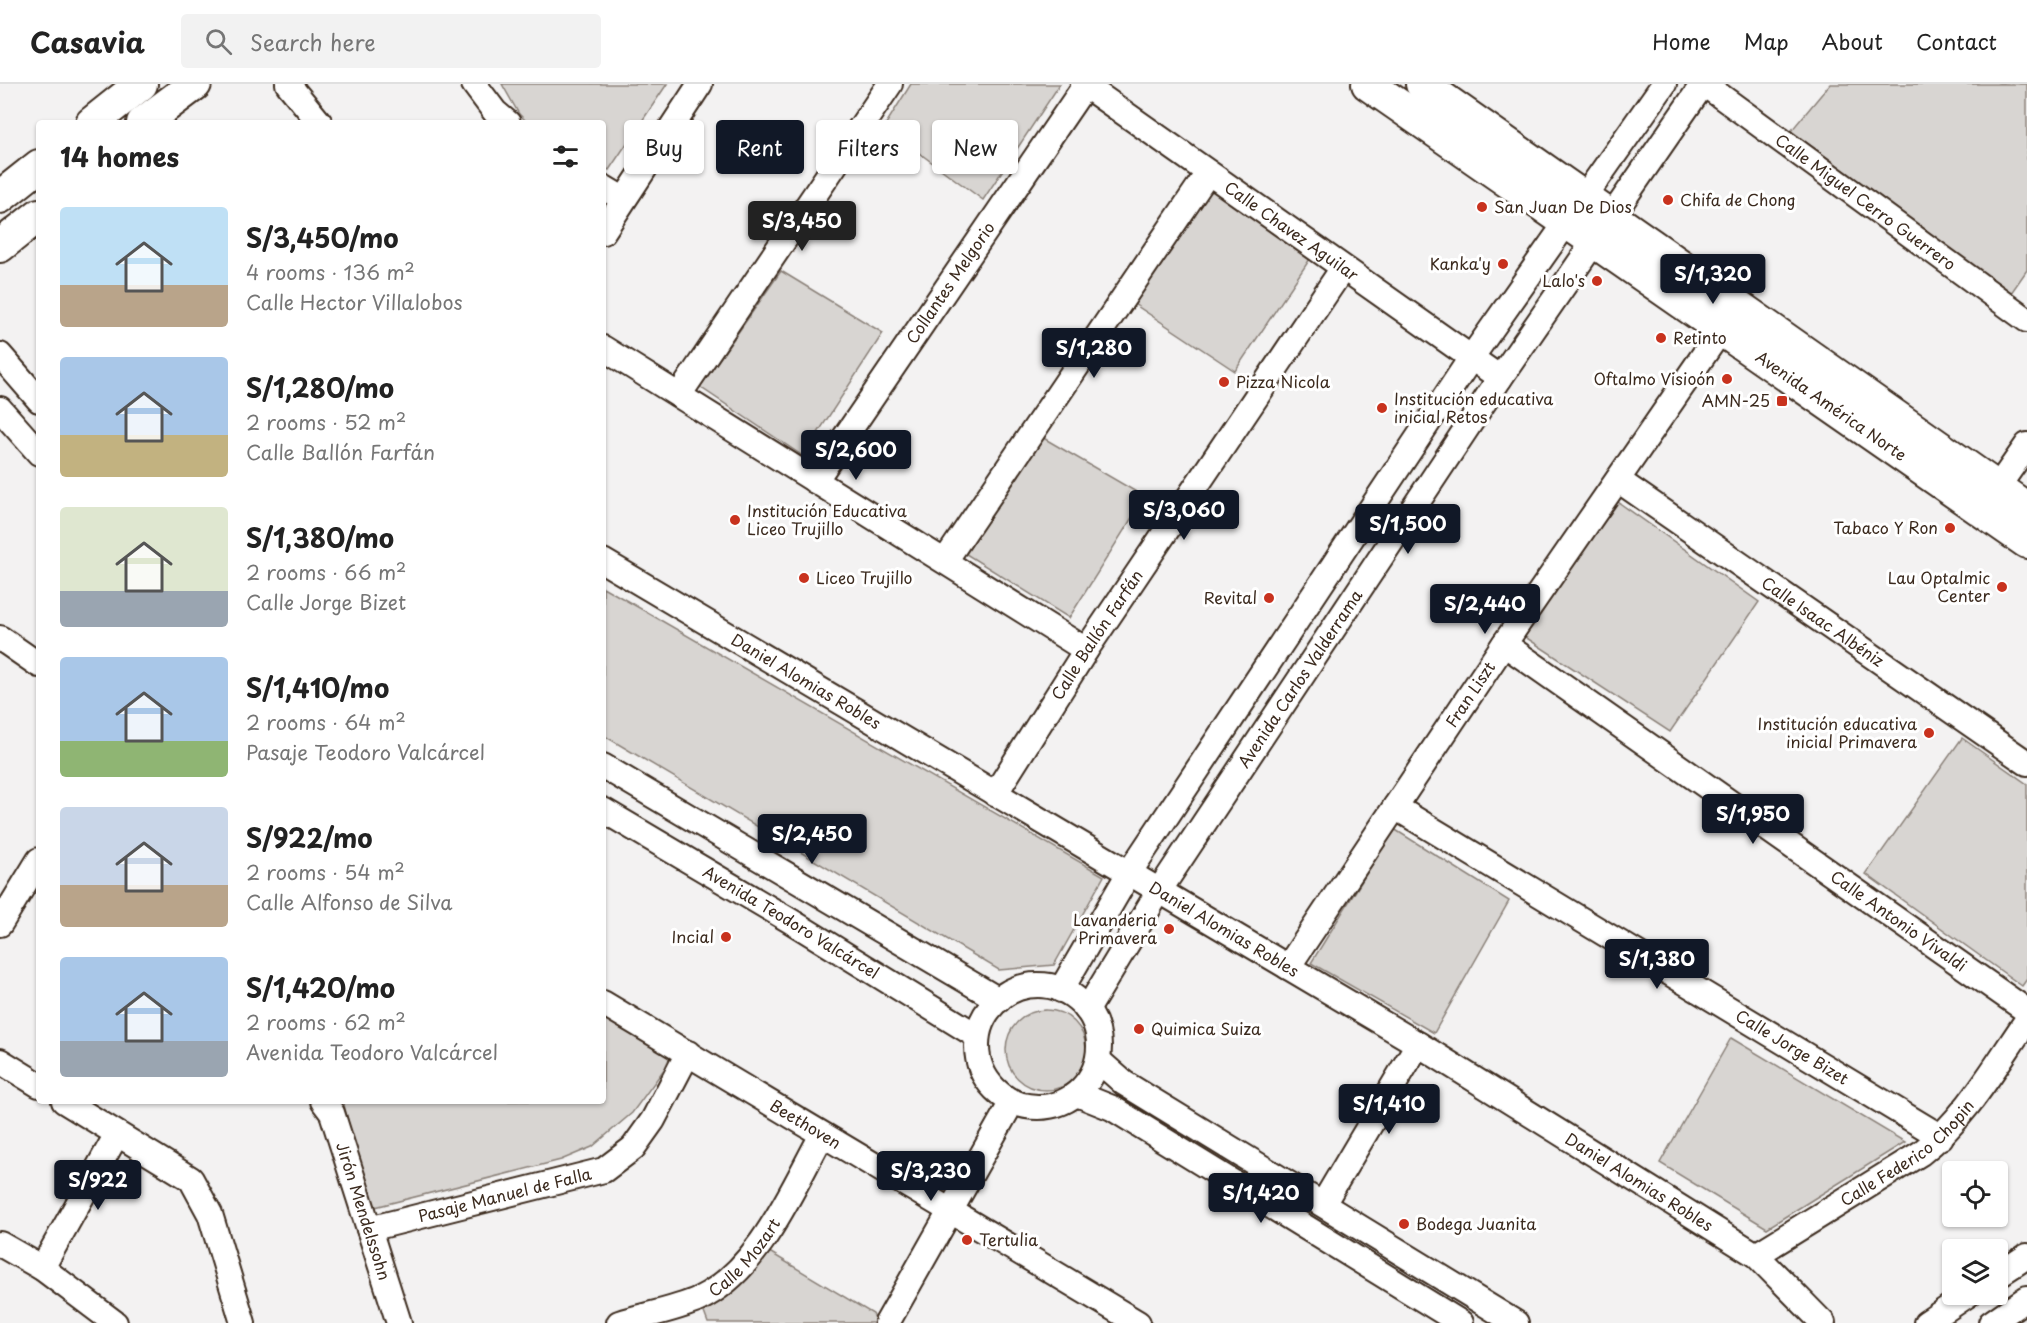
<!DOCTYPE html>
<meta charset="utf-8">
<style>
:root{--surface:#fff;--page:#f2f2f2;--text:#222;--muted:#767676;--line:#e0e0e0;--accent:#111827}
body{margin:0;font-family:"Playpen Sans",sans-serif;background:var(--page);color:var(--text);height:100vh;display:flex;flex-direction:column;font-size:22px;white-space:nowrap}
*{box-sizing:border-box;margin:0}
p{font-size:20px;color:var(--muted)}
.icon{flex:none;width:33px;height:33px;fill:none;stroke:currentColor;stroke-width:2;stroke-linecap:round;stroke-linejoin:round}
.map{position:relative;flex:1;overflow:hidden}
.drawer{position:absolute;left:36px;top:36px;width:570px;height:984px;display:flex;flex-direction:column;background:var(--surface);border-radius:6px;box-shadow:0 2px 4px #0004}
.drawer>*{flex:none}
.top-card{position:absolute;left:624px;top:36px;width:570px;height:54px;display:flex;gap:12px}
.tools{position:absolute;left:1942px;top:1077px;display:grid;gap:12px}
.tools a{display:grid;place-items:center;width:66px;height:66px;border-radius:6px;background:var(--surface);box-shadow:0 2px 4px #0004;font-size:30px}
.price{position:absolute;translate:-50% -51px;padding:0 14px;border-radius:6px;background:var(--accent);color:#fff;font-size:20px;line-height:39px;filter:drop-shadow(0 2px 3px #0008)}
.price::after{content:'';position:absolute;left:50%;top:36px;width:18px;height:14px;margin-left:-9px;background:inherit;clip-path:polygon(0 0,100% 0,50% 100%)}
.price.current{background:#222;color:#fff}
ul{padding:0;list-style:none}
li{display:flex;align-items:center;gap:18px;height:150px;padding:0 24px}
li span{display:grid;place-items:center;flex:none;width:168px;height:120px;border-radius:6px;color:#555}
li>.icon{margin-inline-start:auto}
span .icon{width:72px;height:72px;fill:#fffc;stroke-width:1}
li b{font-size:26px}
h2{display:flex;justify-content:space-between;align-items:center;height:72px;padding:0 24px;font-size:26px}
.tag{padding:0 21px;border-radius:6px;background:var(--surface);box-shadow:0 2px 4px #0004;font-size:21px;line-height:54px}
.tag.current{background:var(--accent);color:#fff}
header{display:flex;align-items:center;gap:36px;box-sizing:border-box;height:84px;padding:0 30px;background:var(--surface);border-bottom:2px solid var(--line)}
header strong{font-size:28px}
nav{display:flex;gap:33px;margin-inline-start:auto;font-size:21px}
.search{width:420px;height:54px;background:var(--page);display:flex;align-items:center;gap:15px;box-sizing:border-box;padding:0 21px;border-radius:6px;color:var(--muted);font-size:22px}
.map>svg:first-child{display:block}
</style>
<header>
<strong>Casavia</strong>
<div class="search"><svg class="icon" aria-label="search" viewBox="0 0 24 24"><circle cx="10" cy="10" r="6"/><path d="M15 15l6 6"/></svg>Search here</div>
<nav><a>Home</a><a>Map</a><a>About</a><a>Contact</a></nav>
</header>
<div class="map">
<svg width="2027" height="1239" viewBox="0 0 2027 1239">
<rect width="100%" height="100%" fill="#f3f2f2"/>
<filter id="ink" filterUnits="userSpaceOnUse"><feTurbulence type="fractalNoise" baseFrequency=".0167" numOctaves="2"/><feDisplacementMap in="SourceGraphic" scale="12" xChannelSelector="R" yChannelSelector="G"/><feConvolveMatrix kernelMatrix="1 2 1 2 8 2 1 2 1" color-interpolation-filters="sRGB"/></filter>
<g filter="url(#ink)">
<path fill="#d8d5d2" stroke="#8a8078" stroke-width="1.5" d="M 502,0 L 667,0 L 609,86 L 603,83 L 603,39 L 528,39 L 519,30 Z
M 911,0 L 1060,0 L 983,116 L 884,43 Z
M 1830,0 L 2027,0 L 2027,186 L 2011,209 L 1791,47 Z
M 1212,104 L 1310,175 L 1235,287 L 1134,220 Z
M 781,187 L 883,249 L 803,372 L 700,303 Z
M 1040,352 L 1145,413 L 1069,534 L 966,470 Z
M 1611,413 L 1759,518 L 1670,648 L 1519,549 Z
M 603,503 L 1104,792 L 1054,881 L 999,886 L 603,651 Z
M 1962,654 L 2027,700 L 2027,895 L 2022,902 L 1866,790 Z
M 1394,745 L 1509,817 L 1434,949 L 1311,879 Z
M1006 966a40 40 0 1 1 80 0a40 40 0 1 1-80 0Z
M 603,928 L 671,970 L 665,984 L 632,1029 L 592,1063 L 561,1076 L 375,1123 L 358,1076 L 343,1017 L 603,1017 Z
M 1731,954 L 1905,1058 L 1767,1144 L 1660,1079 Z
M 761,1163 L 873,1230 L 877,1239 L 708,1239 L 699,1215 Z"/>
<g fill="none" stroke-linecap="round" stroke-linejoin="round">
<g stroke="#3b2a1e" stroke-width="28">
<g id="minor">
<path d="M 288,0 L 320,39"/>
<path d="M 474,0 L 495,28 L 508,39"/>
<path id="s1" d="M 1083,0 L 1500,294"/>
<path id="s2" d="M 1704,0 L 2027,236"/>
<path d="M 603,103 L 623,115"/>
<path d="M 603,148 L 700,0"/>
<path d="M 603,264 L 1086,566"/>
<path d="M 0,271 L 39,316"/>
<path d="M 679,311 L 890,0"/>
<path d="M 0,325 L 39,369"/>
<path id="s3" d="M 1618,396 L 2027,679"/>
<path id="s4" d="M 815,397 L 1086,0"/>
<path d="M 1997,404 L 2027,361"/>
<path id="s5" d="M 603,477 L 1418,960 L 1756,1171 L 1823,1239"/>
<path d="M 945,477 L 1208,89"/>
<path d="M 0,554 L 39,581"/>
<path id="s6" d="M 1504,560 L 2027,927"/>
<path d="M 603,682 L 999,916"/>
<path id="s7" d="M 995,710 L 1086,566 L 1343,184"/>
<path id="s8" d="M 1395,723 L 1941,1053"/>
<path id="s9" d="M 603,726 L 789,836 L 977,952"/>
<path d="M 0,840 L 39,776"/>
<path id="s10" d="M 1288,883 L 1504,560 L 1730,233"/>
<circle cx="1038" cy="962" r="61"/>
<path d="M 1061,906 L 1129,789 L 1471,274 L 1664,0"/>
<path id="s11" d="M 603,919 L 1138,1239"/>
<path id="s12" d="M 1087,926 L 1159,807 L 1500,294 L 1703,0"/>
<path d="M 1098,976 L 1124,999 L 1516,1239"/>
<path d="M 0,977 L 39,1001"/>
<path d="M 1077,1010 L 1112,1024 L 1461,1239"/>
<path d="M 64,1017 L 191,1095 L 210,1130 L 243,1239"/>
<path id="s13" d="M 323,1017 L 332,1029 L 399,1239"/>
<path d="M 1323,1120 L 1418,960"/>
<path id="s14" d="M 369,1145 L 604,1086 L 633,1064 L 653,1036 L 688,969"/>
<path d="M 0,1160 L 42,1184 L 115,1239"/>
<path id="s15" d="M 1756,1171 L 1921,1069 C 1966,1034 1995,982 2027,936"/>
<path d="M 42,1184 L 117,1050"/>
<path d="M 1998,1191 L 2027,1172"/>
<path id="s16" d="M 619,1239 C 644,1231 675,1226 699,1215 C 759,1186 791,1107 822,1051"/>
<path d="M 887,1239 L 1012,1018"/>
<path d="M 1926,1239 L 1969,1210"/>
<path d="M 1991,1239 L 2027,1214"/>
</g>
</g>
<g stroke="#3b2a1e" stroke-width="36">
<g id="major">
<path id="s17" d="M 1368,0 L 2027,458"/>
<path d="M 1422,0 L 2027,425"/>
<path d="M 92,39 L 141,0"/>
<path d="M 143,39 L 195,0"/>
<path d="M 0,113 L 39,82"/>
<path d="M 0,162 L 39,131"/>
</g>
</g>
<use href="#minor" stroke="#fff" stroke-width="24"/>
<use href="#major" stroke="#fff" stroke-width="32"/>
</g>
</g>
<g fill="#c8321e" stroke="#fff" stroke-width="2">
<circle cx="1668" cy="116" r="6"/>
<circle cx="1482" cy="123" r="6"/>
<circle cx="1503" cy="180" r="6"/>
<circle cx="1597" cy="197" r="6"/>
<circle cx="1661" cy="254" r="6"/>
<circle cx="1727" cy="295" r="6"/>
<circle cx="1224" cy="298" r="6"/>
<rect x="1776" y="311" width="12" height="12" rx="3"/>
<circle cx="1382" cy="324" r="6"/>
<circle cx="735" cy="436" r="6"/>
<circle cx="1950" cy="444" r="6"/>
<circle cx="804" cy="494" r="6"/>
<circle cx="2002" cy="503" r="6"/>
<circle cx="1269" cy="514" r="6"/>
<circle cx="1929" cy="649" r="6"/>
<circle cx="1169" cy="845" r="6"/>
<circle cx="726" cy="853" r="6"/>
<circle cx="1139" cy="945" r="6"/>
<circle cx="1404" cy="1140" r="6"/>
<circle cx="967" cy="1156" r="6"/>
</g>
<g text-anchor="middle" stroke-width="6" stroke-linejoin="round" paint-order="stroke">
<g font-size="16" fill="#3b2a1e" stroke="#fff" text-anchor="start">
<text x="1680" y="122">Chifa de Chong</text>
<text x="1494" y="129">San Juan De Dios</text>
<text x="1491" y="186" text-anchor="end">Kanka'y</text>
<text x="1585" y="203" text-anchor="end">Lalo's</text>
<text x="1673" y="260">Retinto</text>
<text x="1715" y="301" text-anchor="end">Oftalmo Visioón</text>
<text x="1236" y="304">Pizza Nicola</text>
<text x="1394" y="321">Institución educativa<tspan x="1394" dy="18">inicial Retos</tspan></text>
<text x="1770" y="323" text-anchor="end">AMN-25</text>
<text x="747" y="433">Institución Educativa<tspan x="747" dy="18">Liceo Trujillo</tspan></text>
<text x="1938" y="450" text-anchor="end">Tabaco Y Ron</text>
<text x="816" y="500">Liceo Trujillo</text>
<text x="1990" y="500" text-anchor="end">Lau Optalmic<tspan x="1990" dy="18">Center</tspan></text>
<text x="1257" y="520" text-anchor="end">Revital</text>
<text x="1917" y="646" text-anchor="end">Institución educativa<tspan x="1917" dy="18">inicial Primavera</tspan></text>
<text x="1157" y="842" text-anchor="end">Lavanderia<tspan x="1157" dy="18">Primavera</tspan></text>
<text x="714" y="859" text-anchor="end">Incial</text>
<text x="1151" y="951">Quimica Suiza</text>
<text x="1416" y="1146">Bodega Juanita</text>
<text x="979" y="1162">Tertulia</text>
</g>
<g font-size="16" fill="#3b2a1e" stroke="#fff">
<text dy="6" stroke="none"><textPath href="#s2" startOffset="200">Calle Miguel Cerro Guerrero</textPath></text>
<text dy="6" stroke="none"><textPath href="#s1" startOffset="255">Calle Chavez Aguilar</textPath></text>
<text dy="6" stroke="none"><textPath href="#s4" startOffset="240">Collantes Melgorio</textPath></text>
<text dy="6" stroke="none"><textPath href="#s17" startOffset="564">Avenida América Norte</textPath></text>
<text dy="6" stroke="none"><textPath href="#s3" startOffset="249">Calle Isaac Albéniz</textPath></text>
<text dy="6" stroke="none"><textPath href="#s7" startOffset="189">Calle Ballón Farfán</textPath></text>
<text dy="6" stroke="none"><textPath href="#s12" startOffset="394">Avenida Carlos Valderrama</textPath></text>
<text dy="6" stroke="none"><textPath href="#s5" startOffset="236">Daniel Alomias Robles</textPath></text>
<text dy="6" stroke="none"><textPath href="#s10" startOffset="328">Fran Liszt</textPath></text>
<text dy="6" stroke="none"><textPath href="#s6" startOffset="482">Calle Antonio Vivaldi</textPath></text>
<text dy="6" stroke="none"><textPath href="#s9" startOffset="219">Avenida Teodoro Valcárcel</textPath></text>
<text dy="6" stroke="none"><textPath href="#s5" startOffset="722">Daniel Alomias Robles</textPath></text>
<text dy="6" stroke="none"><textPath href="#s8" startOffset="464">Calle Jorge Bizet</textPath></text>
<text dy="6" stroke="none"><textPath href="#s11" startOffset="236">Beethoven</textPath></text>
<text dy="6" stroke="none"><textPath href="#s15" startOffset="183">Calle Federico Chopin</textPath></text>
<text dy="6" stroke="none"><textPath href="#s5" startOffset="1208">Daniel Alomias Robles</textPath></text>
<text dy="6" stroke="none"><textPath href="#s14" startOffset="140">Pasaje Manuel de Falla</textPath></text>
<text dy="6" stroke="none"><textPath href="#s13" startOffset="118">Jirón Mendelssohn</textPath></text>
<text dy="6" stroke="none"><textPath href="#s16" startOffset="146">Calle Mozart</textPath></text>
</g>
</g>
</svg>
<div class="tools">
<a><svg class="icon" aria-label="locate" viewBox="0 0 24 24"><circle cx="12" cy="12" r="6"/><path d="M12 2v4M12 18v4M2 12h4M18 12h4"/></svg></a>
<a><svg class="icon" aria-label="layers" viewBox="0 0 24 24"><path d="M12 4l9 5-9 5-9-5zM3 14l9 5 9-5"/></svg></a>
</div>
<b class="price current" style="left:802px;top:168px">S/3,450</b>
<b class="price" style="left:1713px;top:221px">S/1,320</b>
<b class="price" style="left:1094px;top:295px">S/1,280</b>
<b class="price" style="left:856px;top:397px">S/2,600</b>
<b class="price" style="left:1184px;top:457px">S/3,060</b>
<b class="price" style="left:1408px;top:471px">S/1,500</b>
<b class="price" style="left:1485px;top:551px">S/2,440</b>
<b class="price" style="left:1753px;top:761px">S/1,950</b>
<b class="price" style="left:812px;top:781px">S/2,450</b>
<b class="price" style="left:1657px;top:906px">S/1,380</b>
<b class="price" style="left:1389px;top:1051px">S/1,410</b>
<b class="price" style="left:931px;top:1118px">S/3,230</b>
<b class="price" style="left:98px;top:1127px">S/922</b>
<b class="price" style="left:1261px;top:1140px">S/1,420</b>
<div class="top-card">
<a class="tag">Buy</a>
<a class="tag current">Rent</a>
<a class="tag">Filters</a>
<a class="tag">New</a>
</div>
<section class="drawer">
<h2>14 homes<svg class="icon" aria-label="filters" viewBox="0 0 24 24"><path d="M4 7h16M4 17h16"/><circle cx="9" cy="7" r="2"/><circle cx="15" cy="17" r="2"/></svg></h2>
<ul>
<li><span style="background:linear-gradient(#bfe0f5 65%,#b9a48a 0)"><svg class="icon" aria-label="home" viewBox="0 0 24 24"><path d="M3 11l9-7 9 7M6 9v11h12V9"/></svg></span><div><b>S/3,450/mo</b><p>4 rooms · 136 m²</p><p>Calle Hector Villalobos</p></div></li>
<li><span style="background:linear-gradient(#a9c7e8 65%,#c2b280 0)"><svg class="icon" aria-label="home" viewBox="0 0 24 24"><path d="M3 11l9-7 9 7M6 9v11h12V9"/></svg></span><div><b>S/1,280/mo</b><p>2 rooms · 52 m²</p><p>Calle Ballón Farfán</p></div></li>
<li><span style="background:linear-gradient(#dfe7d0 70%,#9aa5b1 0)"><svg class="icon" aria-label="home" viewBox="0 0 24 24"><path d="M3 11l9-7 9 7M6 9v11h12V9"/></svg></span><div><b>S/1,380/mo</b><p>2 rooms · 66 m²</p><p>Calle Jorge Bizet</p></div></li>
<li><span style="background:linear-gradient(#a9c7e8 70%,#8fb573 0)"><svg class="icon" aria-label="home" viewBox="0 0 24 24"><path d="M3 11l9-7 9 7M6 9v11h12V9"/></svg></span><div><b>S/1,410/mo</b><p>2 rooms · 64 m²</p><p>Pasaje Teodoro Valcárcel</p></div></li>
<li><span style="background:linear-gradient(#c9d6e8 65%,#b9a48a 0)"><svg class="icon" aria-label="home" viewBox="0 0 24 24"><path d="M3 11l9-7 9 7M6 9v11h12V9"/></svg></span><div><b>S/922/mo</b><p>2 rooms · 54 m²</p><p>Calle Alfonso de Silva</p></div></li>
<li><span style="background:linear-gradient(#a9c7e8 70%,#9aa5b1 0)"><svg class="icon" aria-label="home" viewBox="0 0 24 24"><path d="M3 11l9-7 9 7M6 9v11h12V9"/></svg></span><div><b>S/1,420/mo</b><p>2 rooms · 62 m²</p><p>Avenida Teodoro Valcárcel</p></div></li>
</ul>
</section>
</div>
